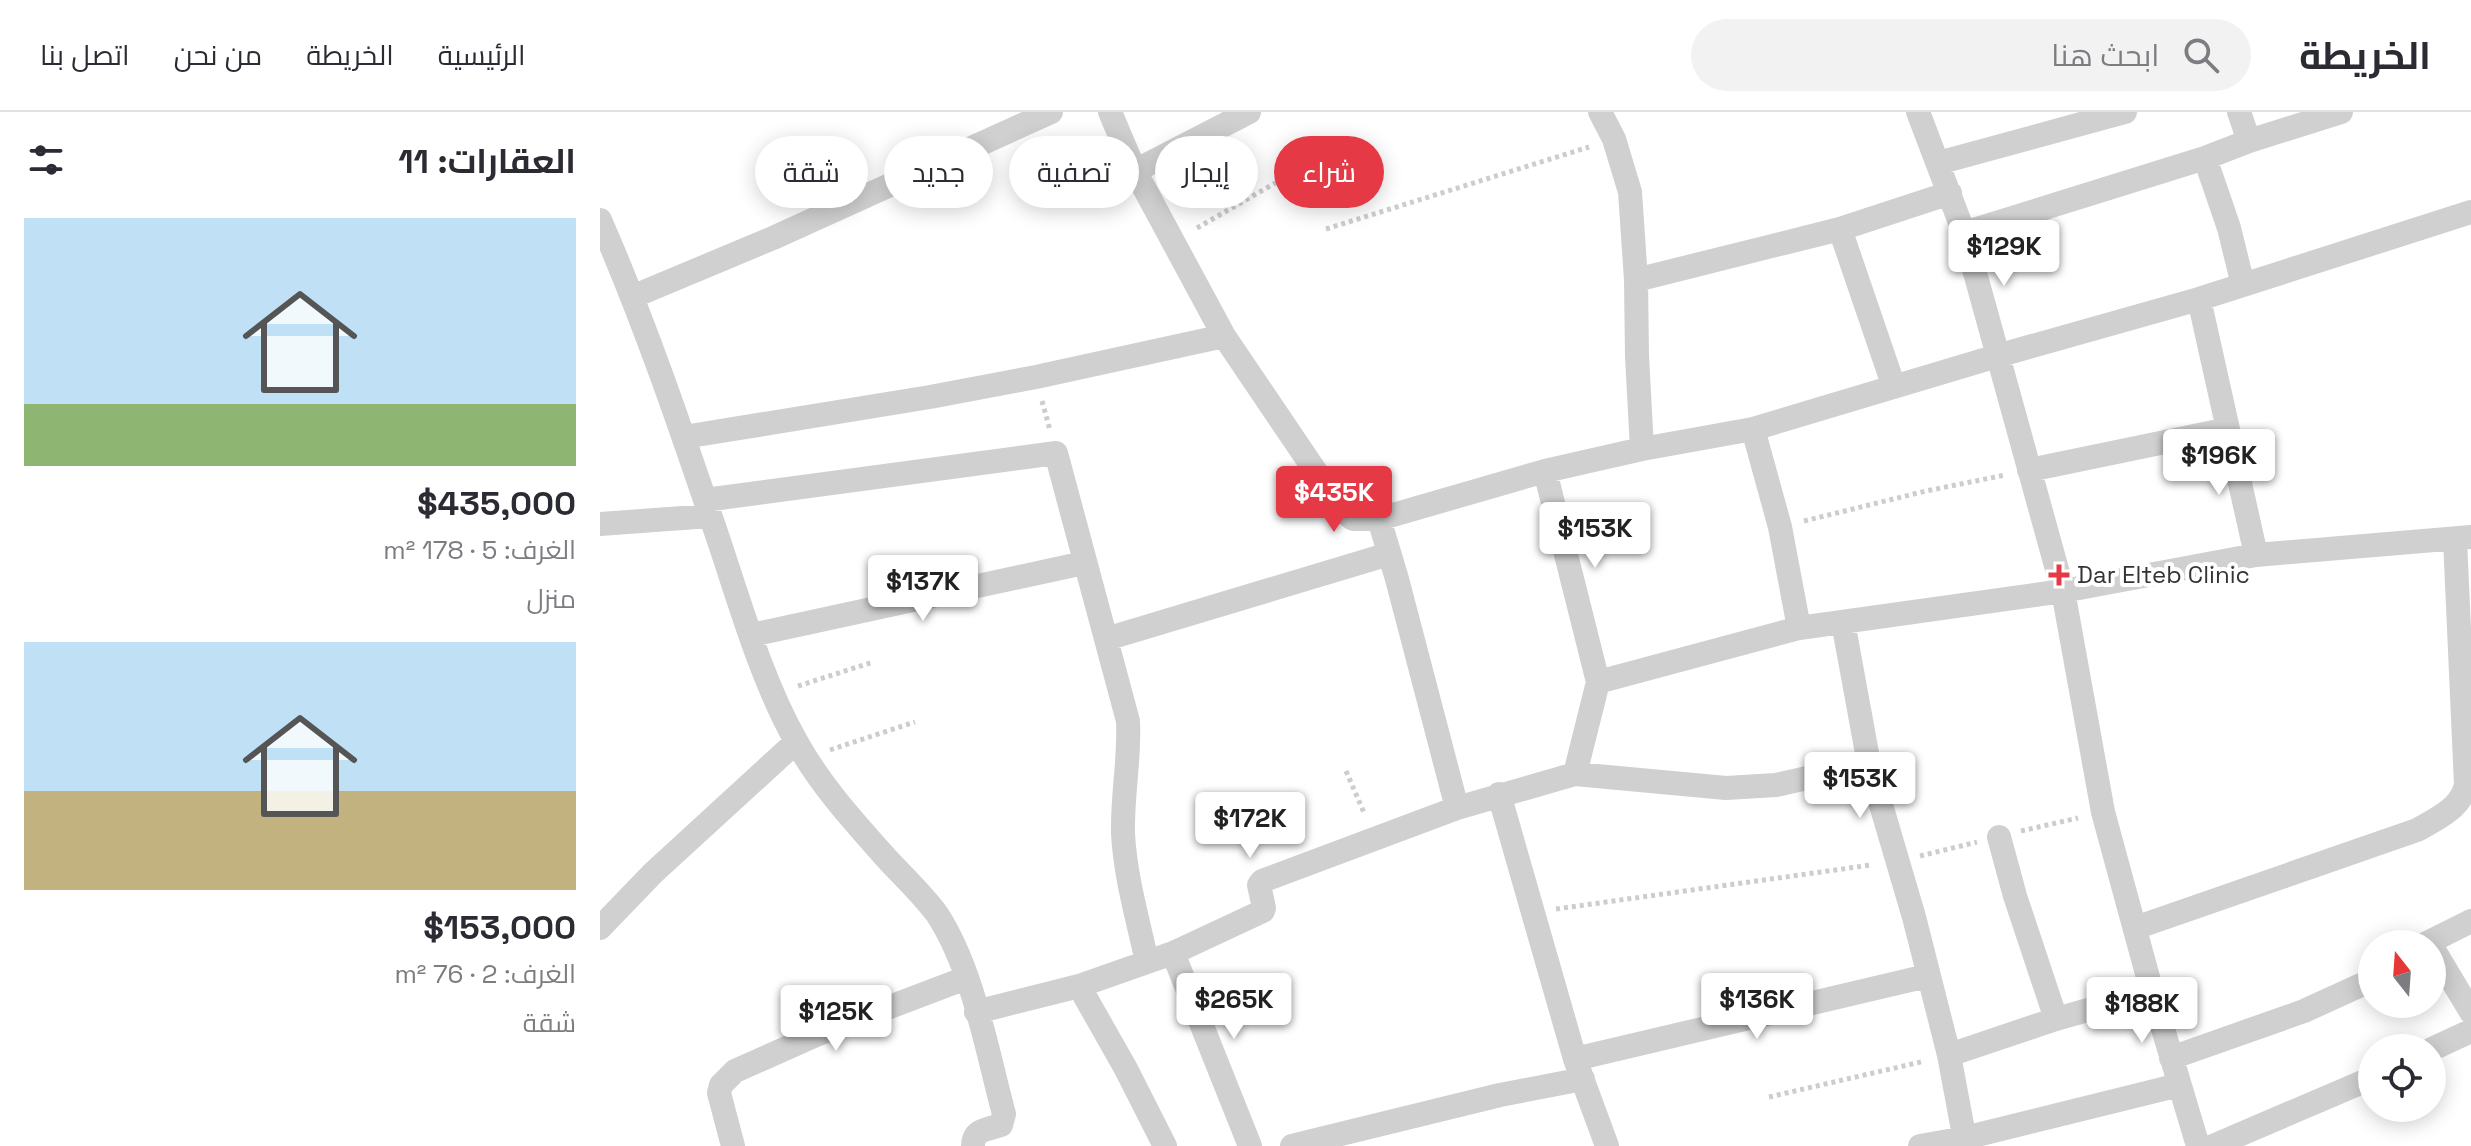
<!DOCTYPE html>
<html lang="ar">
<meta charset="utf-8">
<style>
:root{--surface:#fff;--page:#f2f2f3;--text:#2b2b33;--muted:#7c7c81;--line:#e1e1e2;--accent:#e63946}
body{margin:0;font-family:"Space Grotesk",Cairo,sans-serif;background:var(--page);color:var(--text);direction:rtl;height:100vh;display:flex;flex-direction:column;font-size:30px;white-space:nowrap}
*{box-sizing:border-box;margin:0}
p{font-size:26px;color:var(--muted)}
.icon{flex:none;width:44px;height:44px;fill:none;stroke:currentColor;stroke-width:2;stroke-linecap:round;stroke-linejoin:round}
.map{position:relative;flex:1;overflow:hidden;direction:ltr}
.panel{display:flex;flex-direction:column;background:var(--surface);width:600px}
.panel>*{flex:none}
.hud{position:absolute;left:24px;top:24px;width:760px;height:72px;direction:rtl;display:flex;gap:16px}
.needle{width:52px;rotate:343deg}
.tools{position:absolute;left:1758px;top:818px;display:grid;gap:16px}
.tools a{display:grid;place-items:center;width:88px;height:88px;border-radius:50%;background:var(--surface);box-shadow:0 4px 20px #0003;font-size:40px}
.price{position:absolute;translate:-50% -68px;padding:0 18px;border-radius:8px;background:#fff;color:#222;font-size:26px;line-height:52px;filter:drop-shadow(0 2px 4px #0008)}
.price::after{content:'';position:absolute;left:50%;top:48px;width:24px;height:18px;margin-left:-12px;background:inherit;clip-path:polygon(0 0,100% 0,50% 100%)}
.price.active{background:var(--accent);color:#fff}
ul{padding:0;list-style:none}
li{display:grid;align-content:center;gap:16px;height:424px;padding:0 24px}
li span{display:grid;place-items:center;height:248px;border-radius:0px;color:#555}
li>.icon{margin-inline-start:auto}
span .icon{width:144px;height:144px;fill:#fffc;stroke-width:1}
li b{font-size:34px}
h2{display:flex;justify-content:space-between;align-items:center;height:96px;padding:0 24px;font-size:34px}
.chip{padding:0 28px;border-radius:36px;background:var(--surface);box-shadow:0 4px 20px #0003;font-size:28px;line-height:72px}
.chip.active{background:var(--accent);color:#fff}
header{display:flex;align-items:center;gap:48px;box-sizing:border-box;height:112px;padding:0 40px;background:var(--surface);border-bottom:2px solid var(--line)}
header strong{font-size:38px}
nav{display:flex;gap:44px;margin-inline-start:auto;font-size:28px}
.search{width:560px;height:72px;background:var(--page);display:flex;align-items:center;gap:20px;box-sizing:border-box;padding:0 28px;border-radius:44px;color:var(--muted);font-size:30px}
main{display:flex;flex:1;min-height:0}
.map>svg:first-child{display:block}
</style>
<header>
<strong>الخريطة</strong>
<div class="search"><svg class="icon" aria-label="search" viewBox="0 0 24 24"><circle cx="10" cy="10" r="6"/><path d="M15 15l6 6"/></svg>ابحث هنا</div>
<nav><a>الرئيسية</a><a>الخريطة</a><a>من نحن</a><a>اتصل بنا</a></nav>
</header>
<main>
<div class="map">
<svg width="1871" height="1034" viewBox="0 0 1871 1034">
<rect width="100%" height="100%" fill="#fff"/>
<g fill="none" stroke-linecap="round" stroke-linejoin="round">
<path stroke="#cdcdcd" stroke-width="5" stroke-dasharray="4 4" stroke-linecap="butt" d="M 597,116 L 696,59
M 726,117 L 989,35
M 442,289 L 450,318
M 1204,409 L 1326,379 L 1405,363
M 198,574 L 273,550
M 230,638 L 315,610
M 746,659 L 765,703
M 1421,719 L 1478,706
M 1320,744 L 1377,730
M 956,797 L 1271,753
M 1169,985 L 1325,949"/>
<path stroke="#d0d0d0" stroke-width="24" d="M 510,0 L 535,59 L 624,224 L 741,397 L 753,407 L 779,407 L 945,359 L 1042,337 L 1153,317 L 1397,244 L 1599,187 L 1871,100
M 1000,0 L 1014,27 L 1030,80 L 1036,168 L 1037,244 L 1042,337
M 1318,0 L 1364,121 L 1463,479 L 1503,700 L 1552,880 L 1598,1034
M 1639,0 L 1649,29
M 1605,46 L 1629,116 L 1643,173
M 1338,51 L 1525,0
M 535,59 L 649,0
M 0,108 C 46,213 83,323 120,432 C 141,495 163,571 196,629 C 220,673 255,711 288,748 C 305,766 323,783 337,802 C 373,857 387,939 404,1002 L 401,1013 C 387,1018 373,1017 373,1034
M 1240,117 L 1294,275
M 1364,121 L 1605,46 L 1649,29 L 1741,0
M 1036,168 L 1240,117 L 1350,81
M 32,185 L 173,126 L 451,0
M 1599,187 L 1656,443
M 1153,317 L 1180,415 L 1199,516
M 84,325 L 330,285 L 436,265 L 624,224
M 1429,358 L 1628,317
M 945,359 L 998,570 L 975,662
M 105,388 L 456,341 L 528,609 C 530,646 522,684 523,721 C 525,764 538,808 547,850
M 779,407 L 797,467 L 857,696
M 0,412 L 110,404
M 152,523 L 484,451
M 506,527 L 789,442
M 998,570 L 1199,516 L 1463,479 L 1656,443 L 1871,425
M 1269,652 L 1314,805 L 1349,943 L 1366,1034
M 899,682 L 975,947 L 1007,1034
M 1399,725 L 1415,784 L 1456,907
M 0,816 L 53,761 L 196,630
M 1535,816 L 1817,718 C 1837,707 1861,696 1866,673 L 1855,427
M 1825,832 L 1871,809
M 1832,835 L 1871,900
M 573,841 L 650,1034
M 479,874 L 526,957 L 565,1034
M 376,900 L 479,874 L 573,841 L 663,799 L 664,796 L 659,773 L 662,769 L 857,696 L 975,662 L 1126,676 L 1176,673 L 1269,652 L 1243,510
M 1832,937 L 1871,919
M 1349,943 L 1456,907 L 1552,880
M 1571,946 L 1704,899 L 1772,868
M 975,947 L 1327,864
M 133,1034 L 119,981 L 121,973 L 135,959 L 216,923 L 366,866
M 692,1034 L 900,983 L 983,967
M 1320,1034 L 1365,1026 L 1579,973
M 1613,1034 L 1772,966"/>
</g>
<path fill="#e63946" stroke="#fff" stroke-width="3" d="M1455 451h8v8h8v8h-8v8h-8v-8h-8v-8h8z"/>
<g text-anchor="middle" stroke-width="8" stroke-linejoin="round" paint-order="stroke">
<g font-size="24" fill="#333" stroke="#fff" text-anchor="start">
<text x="1477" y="471">Dar Elteb Clinic</text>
</g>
</g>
</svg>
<div class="tools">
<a><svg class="needle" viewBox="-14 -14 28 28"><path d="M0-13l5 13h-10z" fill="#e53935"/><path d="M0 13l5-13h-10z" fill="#7c7c81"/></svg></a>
<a><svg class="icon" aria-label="locate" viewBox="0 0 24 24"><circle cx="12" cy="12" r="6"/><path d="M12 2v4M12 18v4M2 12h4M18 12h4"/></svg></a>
</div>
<b class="price" style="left:1404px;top:176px">$129K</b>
<b class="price" style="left:1619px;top:385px">$196K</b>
<b class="price active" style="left:734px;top:422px">$435K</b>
<b class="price" style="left:995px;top:458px">$153K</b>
<b class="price" style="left:323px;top:511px">$137K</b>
<b class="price" style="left:1260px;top:708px">$153K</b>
<b class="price" style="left:650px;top:748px">$172K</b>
<b class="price" style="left:634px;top:929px">$265K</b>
<b class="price" style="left:1157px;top:929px">$136K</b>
<b class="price" style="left:1542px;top:933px">$188K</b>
<b class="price" style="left:236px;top:941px">$125K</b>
<div class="hud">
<a class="chip active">شراء</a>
<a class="chip">إيجار</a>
<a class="chip">تصفية</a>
<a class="chip">جديد</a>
<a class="chip">شقة</a>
</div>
</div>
<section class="panel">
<h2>العقارات: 11<svg class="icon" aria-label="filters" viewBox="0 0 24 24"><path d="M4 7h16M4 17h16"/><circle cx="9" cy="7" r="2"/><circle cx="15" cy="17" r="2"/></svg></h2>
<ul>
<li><span style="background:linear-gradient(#bfe0f5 75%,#8fb573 0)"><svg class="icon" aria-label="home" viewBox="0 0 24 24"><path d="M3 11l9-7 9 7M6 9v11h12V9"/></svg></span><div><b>$435,000</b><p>الغرف: 5 · 178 m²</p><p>منزل</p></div></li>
<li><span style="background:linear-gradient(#bfe0f5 60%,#c2b280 0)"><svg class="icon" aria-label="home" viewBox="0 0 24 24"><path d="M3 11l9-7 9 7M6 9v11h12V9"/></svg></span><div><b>$153,000</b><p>الغرف: 2 · 76 m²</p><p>شقة</p></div></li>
</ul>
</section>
</main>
